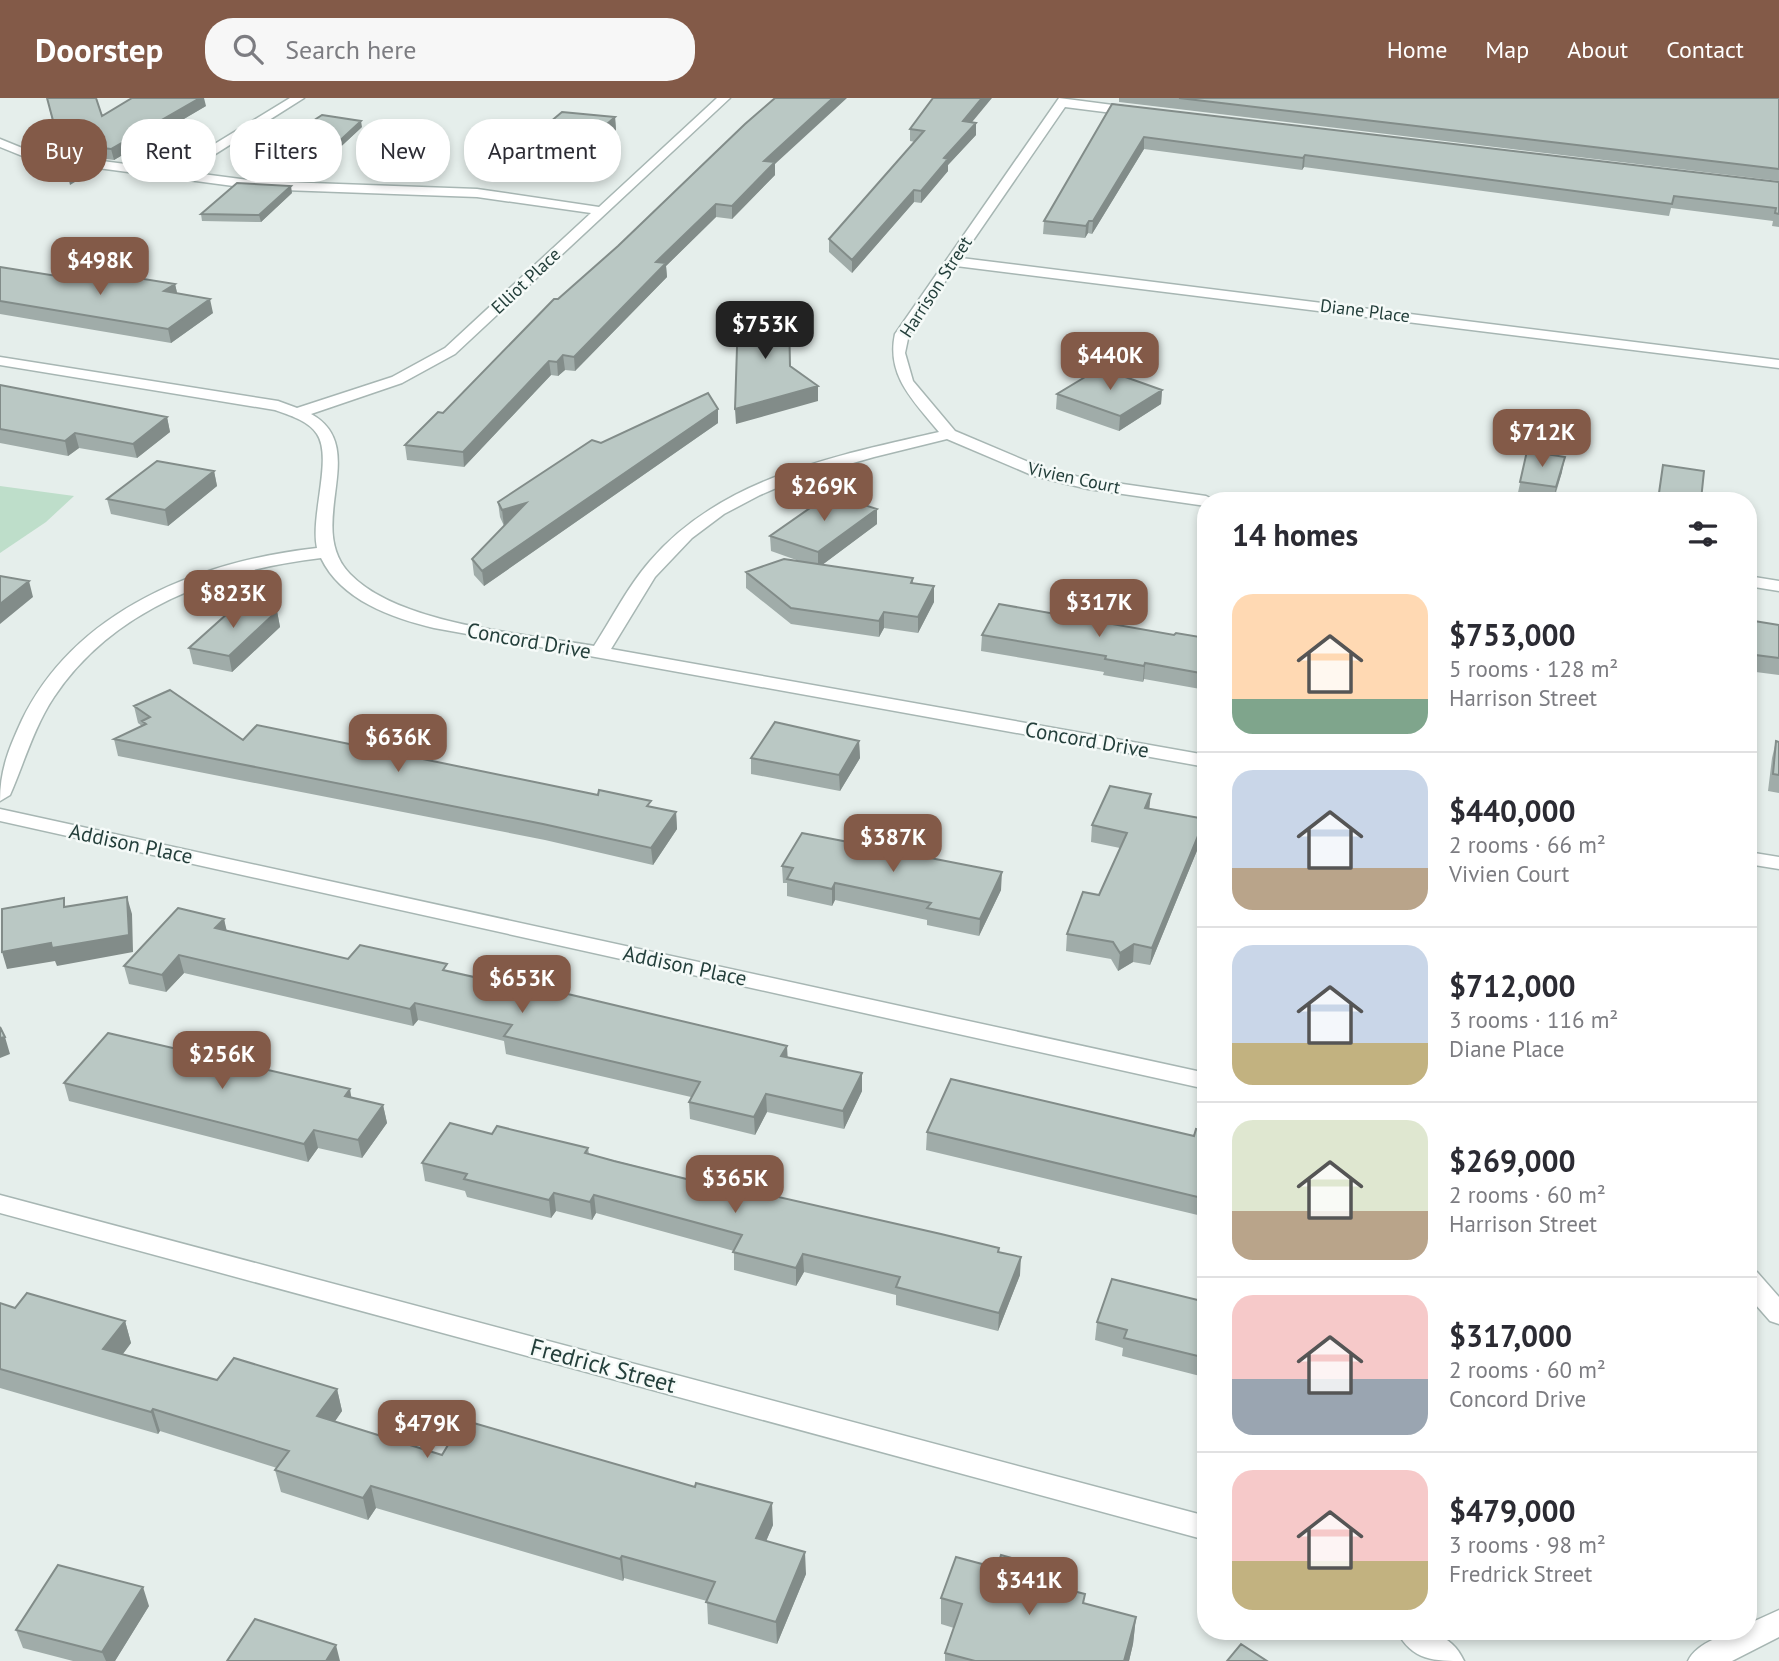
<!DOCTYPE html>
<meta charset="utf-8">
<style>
:root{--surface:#fff;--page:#f7f7f7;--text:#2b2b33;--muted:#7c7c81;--line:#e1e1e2;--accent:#835a48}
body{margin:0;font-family:"PT Sans",sans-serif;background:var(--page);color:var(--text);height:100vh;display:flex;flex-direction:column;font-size:26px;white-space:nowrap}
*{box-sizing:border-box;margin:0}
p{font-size:23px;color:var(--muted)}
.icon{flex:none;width:38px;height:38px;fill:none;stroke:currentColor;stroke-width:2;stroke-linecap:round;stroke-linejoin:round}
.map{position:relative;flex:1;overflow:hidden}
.panel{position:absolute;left:1197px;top:394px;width:560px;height:1148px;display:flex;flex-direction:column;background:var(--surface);border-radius:28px;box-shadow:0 4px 10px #0003}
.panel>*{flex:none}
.top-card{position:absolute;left:21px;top:21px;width:665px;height:63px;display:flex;gap:14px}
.price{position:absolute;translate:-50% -60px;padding:0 16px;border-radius:14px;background:var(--accent);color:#fff;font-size:23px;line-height:46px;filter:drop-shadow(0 2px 4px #0008)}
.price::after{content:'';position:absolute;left:50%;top:42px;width:21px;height:16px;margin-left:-10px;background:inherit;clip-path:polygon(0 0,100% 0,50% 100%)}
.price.current{background:#222;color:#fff}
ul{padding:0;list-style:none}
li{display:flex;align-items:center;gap:21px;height:175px;padding:0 35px}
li+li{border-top:2px solid var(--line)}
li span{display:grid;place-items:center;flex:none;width:196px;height:140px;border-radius:21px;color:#555}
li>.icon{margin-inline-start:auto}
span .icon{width:84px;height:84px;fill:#fffc;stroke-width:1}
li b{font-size:30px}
h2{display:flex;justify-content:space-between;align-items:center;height:84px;padding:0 35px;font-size:30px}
.pill{padding:0 24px;border-radius:28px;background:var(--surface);box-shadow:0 4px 10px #0003;font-size:24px;line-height:63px}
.pill.current{background:var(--accent);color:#fff}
header{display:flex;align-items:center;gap:42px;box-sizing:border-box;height:98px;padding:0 35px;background:var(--accent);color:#fff}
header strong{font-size:33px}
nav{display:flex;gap:38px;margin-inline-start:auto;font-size:24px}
.search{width:490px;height:63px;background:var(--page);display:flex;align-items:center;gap:18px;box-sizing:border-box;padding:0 24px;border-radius:28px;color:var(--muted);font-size:26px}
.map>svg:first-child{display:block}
</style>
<header>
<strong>Doorstep</strong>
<div class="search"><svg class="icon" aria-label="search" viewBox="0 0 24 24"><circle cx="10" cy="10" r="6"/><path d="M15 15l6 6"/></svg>Search here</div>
<nav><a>Home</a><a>Map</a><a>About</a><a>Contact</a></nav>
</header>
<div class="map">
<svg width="1779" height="1563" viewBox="0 0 1779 1563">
<rect width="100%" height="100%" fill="#e5eeeb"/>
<path fill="#bedeca" d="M 0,388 L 74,398 L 46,424 L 0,455 Z"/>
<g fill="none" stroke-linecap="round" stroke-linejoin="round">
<g stroke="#a7b6b3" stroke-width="3">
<path id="minor" d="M 290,0 L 304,0 L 187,74 L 256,83 L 477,91 L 599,109 L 717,0 L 730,0 L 455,256 L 402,285 L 311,316 C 372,349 303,428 350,476 C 399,527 526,536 594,548 C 612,520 628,488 650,463 C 722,379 836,358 939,334 C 914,303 886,278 895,236 L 1059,0 L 1136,10 L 1142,14 L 1136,18 L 1065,9 L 961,160 L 1779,262 L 1779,270 L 956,168 L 909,236 L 905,255 L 913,283 L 955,333 L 1045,371 L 1088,381 L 1206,398 L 1214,402 L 1206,402 L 1206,408 L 1088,391 L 1034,378 L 947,341 L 874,359 L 797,381 L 760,397 L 724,416 L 692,440 L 655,479 L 611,551 L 1206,657 L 1206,669 L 434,530 C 392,520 341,502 321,460 C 219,472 113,510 54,599 C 34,629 24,665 10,697 L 0,703 C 0,672 9,650 22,622 C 76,511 201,463 317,450 C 310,418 333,360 317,336 C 309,323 289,317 275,312 L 0,267 L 0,259 L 278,303 L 297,310 L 392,279 L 445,250 L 591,115 L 477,99 L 256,91 L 30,61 L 0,49 L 0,41 L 32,54 L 172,72 Z
M 1748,478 L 1779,483 L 1779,493 L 1748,488 Z
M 0,711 L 1206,975 L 1206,991 L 0,723 Z
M 1748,754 L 1779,759 L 1779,771 L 1748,766 Z
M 0,1097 L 1206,1418 L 1206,1442 L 0,1115 Z
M 1748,1171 L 1757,1174 L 1779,1199 L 1779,1226 L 1770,1223 L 1748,1198 Z
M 1779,1512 L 1779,1539 L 1732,1563 L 1688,1563 C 1696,1545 1729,1533 1748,1533 L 1748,1526 Z
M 1397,1533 C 1426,1533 1450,1533 1464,1563 C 1435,1563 1412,1563 1397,1533 Z"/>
</g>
<use href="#minor" fill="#fff" fill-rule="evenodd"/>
</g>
<path fill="#a0aca9" d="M 1119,0 L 1779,0 L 1779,83 L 1119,4 Z
M 1112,6 L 1779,84 L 1779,129 L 1772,128 L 1773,123 L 1671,110 L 1669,118 L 1304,69 L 1302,72 L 1144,51 L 1092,136 L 1088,135 L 1085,140 L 1043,136 L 1044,123 Z
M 206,8 L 114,62 L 61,55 L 49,10 L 102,18 Z
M 615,19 L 616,32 L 566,76 L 514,67 L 513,55 Z
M 972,24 L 976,37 L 948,67 L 948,73 L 921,105 L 914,104 L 852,175 L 829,154 L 829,141 L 915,44 L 910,43 L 910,31 Z
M 362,29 L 305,82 L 251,80 L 250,73 Z
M 775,66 L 775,77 L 732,121 L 716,119 L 666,168 L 667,179 L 575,273 L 565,272 L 558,278 L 551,277 L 464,369 L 407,362 L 405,347 L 443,315 L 558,201 Z
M 292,95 L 261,124 L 202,123 L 201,116 Z
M 0,169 L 101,185 L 175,186 L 177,195 L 213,215 L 171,245 L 0,216 Z
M 0,287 L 167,319 L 170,334 L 137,360 L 79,350 L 68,358 L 0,345 Z
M 1162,292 L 1161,306 L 1119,333 L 1056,311 L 1057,296 Z
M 718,311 L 718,325 L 484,488 L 474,477 L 472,461 L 504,428 L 500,419 L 498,404 L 601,345 Z
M 1527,353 L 1562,374 L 1554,402 L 1539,402 L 1517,399 Z
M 214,373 L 217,388 L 168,428 L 111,416 L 107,401 Z
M 877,411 L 877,426 L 822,467 L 913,480 L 913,485 L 934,488 L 934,504 L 918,535 L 884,530 L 879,539 L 791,526 L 746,490 L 746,474 L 802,464 L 771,453 L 770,438 Z
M 277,513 L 280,529 L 232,574 L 193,566 L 189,550 Z
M 1748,522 L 1779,527 L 1779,577 L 1748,573 Z
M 982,537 L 1174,537 L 1206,540 L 1206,592 L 1144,581 L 1143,584 L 1103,577 L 1104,574 L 981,553 Z
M 134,608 L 243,642 L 676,714 L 677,731 L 653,767 L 545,742 L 118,658 L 114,641 L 142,628 L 138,625 Z
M 859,643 L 860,660 L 840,693 L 751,676 L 751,660 Z
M 1776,643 L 1779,644 L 1779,695 L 1768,693 L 1772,660 Z
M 1150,710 L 1203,738 L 1150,867 L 1133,864 L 1118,873 L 1111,861 L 1066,853 L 1067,836 L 1099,797 L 1120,750 L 1091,744 L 1092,727 Z
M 782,768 L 1001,792 L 979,838 L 927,827 L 927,822 L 835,802 L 832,808 L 787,798 L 787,785 L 783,785 Z
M 224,821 L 226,833 L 348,861 L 448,873 L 787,959 L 862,975 L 862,993 L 844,1031 L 767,1014 L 755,1037 L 690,1021 L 689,1004 L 691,999 L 506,956 L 504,943 L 418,922 L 413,928 L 184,875 L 166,894 L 129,886 L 124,868 Z
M 64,985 L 352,1000 L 383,1007 L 387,1025 L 362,1060 L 318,1050 L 308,1064 L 69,1003 Z
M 1206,1033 L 1206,1119 L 926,1052 L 927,1034 L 1194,1038 Z
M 492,1036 L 588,1050 L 589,1056 L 759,1099 L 999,1150 L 999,1154 L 1020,1177 L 998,1233 L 896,1207 L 896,1197 L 804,1174 L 796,1188 L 734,1172 L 734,1153 L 596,1115 L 592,1122 L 556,1113 L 551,1120 L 467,1099 L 465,1093 L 425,1083 L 422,1065 Z
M 1206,1204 L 1206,1297 L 1198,1295 L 1200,1278 L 1122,1258 L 1123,1250 L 1095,1242 L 1097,1224 Z
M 0,1205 L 15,1210 L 125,1223 L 131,1245 L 123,1256 L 217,1282 L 337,1291 L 342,1313 L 334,1324 L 442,1357 L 773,1427 L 766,1443 L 806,1476 L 777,1546 L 708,1526 L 707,1503 L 624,1480 L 623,1483 L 376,1410 L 368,1422 L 281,1394 L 275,1372 L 277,1370 L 160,1333 L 158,1336 L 0,1290 Z
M 1049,1487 L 1084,1506 L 1136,1519 L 1133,1546 L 1129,1563 L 945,1563 L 945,1555 L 954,1530 L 941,1526 L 941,1500 Z
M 149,1508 L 115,1563 L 73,1563 L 23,1550 L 16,1532 Z"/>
<path fill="#828c89" d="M 200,0 L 204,0 L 206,8 L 114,62 L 111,51 Z
M 833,0 L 847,0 L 775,66 L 775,77 L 732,121 L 732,108 L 764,63 Z
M 982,0 L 992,0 L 963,35 L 963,23 Z
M 615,19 L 616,32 L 566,76 L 565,63 Z
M 361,23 L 362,29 L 305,82 L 304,76 Z
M 976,25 L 976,37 L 948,67 L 948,73 L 921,105 L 921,93 L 944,60 Z
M 1144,39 L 1144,51 L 1092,136 L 1093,123 Z
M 1305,57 L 1304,69 L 1302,72 L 1303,60 Z
M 92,60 L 95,72 L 70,87 L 67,74 Z
M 291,88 L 292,95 L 261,124 L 259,117 Z
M 914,92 L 914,104 L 852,175 L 852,162 Z
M 716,106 L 716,119 L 666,168 L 667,179 L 575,273 L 574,259 L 656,164 Z
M 1089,123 L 1088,135 L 1085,140 L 1086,128 Z
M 175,186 L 178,199 L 164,193 Z
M 210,201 L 213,215 L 171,245 L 168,231 Z
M 563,257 L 565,272 L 558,278 L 557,264 Z
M 549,263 L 551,277 L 464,369 L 463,354 Z
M 818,288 L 818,303 L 736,326 L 735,311 Z
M 1162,292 L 1161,306 L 1119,333 L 1120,318 Z
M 718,311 L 718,325 L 484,488 L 482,473 Z
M 167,319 L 170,334 L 137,360 L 133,346 Z
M 75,335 L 79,350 L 68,358 L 65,343 Z
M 1565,359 L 1562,374 L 1553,402 L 1556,389 Z
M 214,373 L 217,388 L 168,428 L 165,412 Z
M 526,405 L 504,428 L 502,412 Z
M 877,411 L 877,426 L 818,470 L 818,454 Z
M 29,483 L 33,499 L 0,526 L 0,506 Z
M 934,488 L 934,504 L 918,535 L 918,519 Z
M 277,513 L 280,529 L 232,574 L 229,558 Z
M 884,514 L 884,530 L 879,539 L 879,523 Z
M 1145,565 L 1144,581 L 1143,584 L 1144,568 Z
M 859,643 L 860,660 L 840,693 L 839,677 Z
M 1151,696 L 1149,713 L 1145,710 Z
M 676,714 L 677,731 L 653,767 L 651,750 Z
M 1205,721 L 1203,738 L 1150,867 L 1152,850 Z
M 1002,774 L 1001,792 L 979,838 L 980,821 Z
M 835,785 L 835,802 L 832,808 L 832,791 Z
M 127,799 L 132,816 L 133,854 L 57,868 L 55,863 L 7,871 L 2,854 Z
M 224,821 L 228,838 L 215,830 Z
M 1134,846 L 1133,864 L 1118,873 L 1120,855 Z
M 179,857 L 184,875 L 166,894 L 162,877 Z
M 415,905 L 418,922 L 413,928 L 410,911 Z
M 5,939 L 10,956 L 0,960 L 0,940 Z
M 787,948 L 788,965 L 781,958 Z
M 862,975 L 862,993 L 844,1031 L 843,1013 Z
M 350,991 L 353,1009 L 345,998 Z
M 766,996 L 767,1014 L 755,1037 L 754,1019 Z
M 383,1007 L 387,1025 L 362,1060 L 358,1042 Z
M 314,1032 L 318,1050 L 308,1064 L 304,1046 Z
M 554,1095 L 556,1113 L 551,1120 L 549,1102 Z
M 594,1097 L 596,1115 L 592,1122 L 590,1104 Z
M 803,1156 L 804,1174 L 796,1188 L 796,1170 Z
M 1021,1159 L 1020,1177 L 998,1233 L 999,1215 Z
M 125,1223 L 131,1245 L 110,1273 L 103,1251 Z
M 337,1291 L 342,1313 L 323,1341 L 317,1318 Z
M 153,1311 L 160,1333 L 158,1336 L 151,1314 Z
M 371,1388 L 376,1410 L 368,1422 L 363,1400 Z
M 772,1405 L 773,1427 L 758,1462 L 756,1440 Z
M 805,1454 L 806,1476 L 777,1546 L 776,1524 Z
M 622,1458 L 624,1480 L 623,1483 L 620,1461 Z
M 1050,1471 L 1048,1497 L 1046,1486 Z
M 143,1489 L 149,1508 L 115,1563 L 106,1563 L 102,1554 Z
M 1136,1519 L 1133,1546 L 1129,1563 L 1124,1563 Z
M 336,1547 L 340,1563 L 326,1563 Z"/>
<path fill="#bac8c4" stroke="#828c89" stroke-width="2" d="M 47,0 L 96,0 L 102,18 L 132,0 L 200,0 L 111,51 L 59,45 Z
M 775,0 L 833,0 L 764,63 L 775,64 L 732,108 L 716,106 L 656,164 L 666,165 L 574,259 L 563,257 L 557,264 L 549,263 L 463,354 L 405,347 L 438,314 L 443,315 L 554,201 L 558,201 L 618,148 L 745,26 Z
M 933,0 L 982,0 L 963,23 L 976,25 L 944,60 L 948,61 L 921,93 L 914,92 L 852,162 L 829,141 L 924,33 L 910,31 Z
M 1179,0 L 1779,0 L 1779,71 Z
M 1112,6 L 1779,84 L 1779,116 L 1775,115 L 1776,110 L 1674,98 L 1672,106 L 1305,57 L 1303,60 L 1144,39 L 1093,123 L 1089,123 L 1086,128 L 1044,123 Z
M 562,14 L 615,19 L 565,63 L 513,55 Z
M 322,17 L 361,23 L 304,76 L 250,73 L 290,38 Z
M 62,56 L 92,60 L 67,74 Z
M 237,85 L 291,88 L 259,117 L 201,116 Z
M 0,169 L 101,185 L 113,176 L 175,186 L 164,193 L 210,201 L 168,231 L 0,203 Z
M 789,218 L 790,268 L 818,288 L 735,311 L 738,219 Z
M 1100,270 L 1162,292 L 1120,318 L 1057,296 Z
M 0,287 L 167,319 L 133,346 L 75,335 L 65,343 L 0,331 Z
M 708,295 L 718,311 L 482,473 L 472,461 L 526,405 L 502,412 L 498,404 L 592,342 L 601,345 Z
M 1527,353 L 1565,359 L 1556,389 L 1520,384 Z
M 157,363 L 214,373 L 165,412 L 107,401 Z
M 1663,367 L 1704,373 L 1701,402 L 1658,402 Z
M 830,396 L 877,411 L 818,454 L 770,438 Z
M 784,461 L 913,480 L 911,485 L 934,488 L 918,519 L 884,514 L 879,523 L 791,510 L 746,474 Z
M 0,478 L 29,483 L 0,506 Z
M 238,506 L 277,513 L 229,558 L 189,550 Z
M 999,506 L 1174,537 L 1176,535 L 1206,540 L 1206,576 L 1145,565 L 1144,568 L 1105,561 L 1106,558 L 982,537 Z
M 1748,522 L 1779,527 L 1779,560 L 1748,556 Z
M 170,592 L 243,642 L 257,627 L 598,697 L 599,692 L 651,703 L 647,708 L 676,714 L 651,750 L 543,726 L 114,641 L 146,626 L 142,623 L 150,619 L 134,608 Z
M 775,624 L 859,643 L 839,677 L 751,660 Z
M 1776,643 L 1779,644 L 1779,677 L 1773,676 Z
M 1110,688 L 1151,696 L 1145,710 L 1205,721 L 1152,850 L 1134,846 L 1120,855 L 1113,844 L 1067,836 L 1083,794 L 1099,797 L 1127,735 L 1092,727 Z
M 802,735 L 1002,774 L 980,821 L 927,810 L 931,805 L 835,785 L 832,791 L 787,781 L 793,770 L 782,768 Z
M 127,799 L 129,837 L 52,850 L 51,845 L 2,854 L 2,811 L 64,800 L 64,809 Z
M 178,810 L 224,821 L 215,830 L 348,861 L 360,847 L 447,866 L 443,872 L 536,893 L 538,889 L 787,948 L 781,958 L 862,975 L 843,1013 L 766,996 L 754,1019 L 689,1004 L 700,984 L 504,938 L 512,927 L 415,905 L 410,911 L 179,857 L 162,877 L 124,868 Z
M 0,929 L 5,939 L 0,940 Z
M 108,935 L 350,991 L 345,998 L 383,1007 L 358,1042 L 314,1032 L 304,1046 L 64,985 Z
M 951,981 L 1194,1038 L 1196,1031 L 1206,1033 L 1206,1101 L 927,1034 Z
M 450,1025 L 492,1036 L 497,1028 L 588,1050 L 585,1055 L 614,1063 L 759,1099 L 761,1095 L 941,1136 L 999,1150 L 998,1154 L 1021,1159 L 999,1215 L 896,1189 L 900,1179 L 803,1156 L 796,1170 L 733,1154 L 742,1137 L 594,1097 L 590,1104 L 554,1095 L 549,1102 L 464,1081 L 467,1076 L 422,1065 Z
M 1112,1181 L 1206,1204 L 1206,1279 L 1200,1277 L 1206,1260 L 1124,1240 L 1127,1232 L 1097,1224 Z
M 27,1195 L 125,1223 L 103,1251 L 217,1282 L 234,1260 L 337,1291 L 317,1318 L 442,1357 L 463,1322 L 695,1389 L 696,1385 L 772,1405 L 756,1440 L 805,1454 L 776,1524 L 706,1504 L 715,1484 L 622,1458 L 620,1461 L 371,1388 L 363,1400 L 275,1372 L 289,1353 L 153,1311 L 151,1314 L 0,1271 L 0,1205 L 15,1210 Z
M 1001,1457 L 1050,1471 L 1046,1486 L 1085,1496 L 1083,1505 L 1136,1519 L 1124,1563 L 975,1563 L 945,1555 L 962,1506 L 941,1500 L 956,1459 L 997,1470 Z
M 58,1467 L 143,1489 L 102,1554 L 16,1532 Z
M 255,1521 L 336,1547 L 326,1563 L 227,1563 Z
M 1241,1546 L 1267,1563 L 1227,1563 Z"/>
<g text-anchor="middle" stroke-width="5" stroke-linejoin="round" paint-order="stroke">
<g font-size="18" fill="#243f3b" stroke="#f5faf8">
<text transform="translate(526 183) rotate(-43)" y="6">Elliot Place</text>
<text transform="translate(936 189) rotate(-57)" y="6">Harrison Street</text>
<text transform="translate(1365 213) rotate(7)" y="6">Diane Place</text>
<text transform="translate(1074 380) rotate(12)" y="6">Vivien Court</text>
</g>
<g font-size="21" fill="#243f3b" stroke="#f5faf8">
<text transform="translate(529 543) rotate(10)" y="7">Concord Drive</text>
<text transform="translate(1087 642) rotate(10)" y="7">Concord Drive</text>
<text transform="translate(131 746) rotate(12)" y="7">Addison Place</text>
<text transform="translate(685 868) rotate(12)" y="7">Addison Place</text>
</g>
<g font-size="24" fill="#243f3b" stroke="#f5faf8">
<text transform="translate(603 1268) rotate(15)" y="8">Fredrick Street</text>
</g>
</g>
</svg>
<b class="price" style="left:100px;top:199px">$498K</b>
<b class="price current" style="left:765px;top:263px">$753K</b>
<b class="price" style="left:1110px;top:294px">$440K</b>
<b class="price" style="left:1542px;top:371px">$712K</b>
<b class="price" style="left:824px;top:425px">$269K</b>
<b class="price" style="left:233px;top:532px">$823K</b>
<b class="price" style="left:1099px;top:541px">$317K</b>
<b class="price" style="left:398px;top:676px">$636K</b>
<b class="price" style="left:893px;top:776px">$387K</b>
<b class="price" style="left:522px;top:917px">$653K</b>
<b class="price" style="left:222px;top:993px">$256K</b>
<b class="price" style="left:735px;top:1117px">$365K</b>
<b class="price" style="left:427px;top:1362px">$479K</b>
<b class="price" style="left:1029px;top:1519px">$341K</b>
<div class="top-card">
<a class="pill current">Buy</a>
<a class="pill">Rent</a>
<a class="pill">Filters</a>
<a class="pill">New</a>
<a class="pill">Apartment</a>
</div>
<section class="panel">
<h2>14 homes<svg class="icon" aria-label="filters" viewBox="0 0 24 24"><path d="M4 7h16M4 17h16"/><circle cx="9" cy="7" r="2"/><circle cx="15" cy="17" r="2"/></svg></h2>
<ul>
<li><span style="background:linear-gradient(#ffd9b3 75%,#7fa58c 0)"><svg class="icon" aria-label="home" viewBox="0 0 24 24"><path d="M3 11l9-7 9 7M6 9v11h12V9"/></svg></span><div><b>$753,000</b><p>5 rooms · 128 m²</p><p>Harrison Street</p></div></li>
<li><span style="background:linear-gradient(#c9d6e8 70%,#b9a48a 0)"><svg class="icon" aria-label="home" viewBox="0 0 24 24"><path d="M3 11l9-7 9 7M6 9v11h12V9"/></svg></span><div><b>$440,000</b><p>2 rooms · 66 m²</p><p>Vivien Court</p></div></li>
<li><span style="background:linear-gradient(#c9d6e8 70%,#c2b280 0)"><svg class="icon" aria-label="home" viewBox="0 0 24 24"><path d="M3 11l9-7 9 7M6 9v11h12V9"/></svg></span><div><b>$712,000</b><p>3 rooms · 116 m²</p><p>Diane Place</p></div></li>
<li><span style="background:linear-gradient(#dfe7d0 65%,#b9a48a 0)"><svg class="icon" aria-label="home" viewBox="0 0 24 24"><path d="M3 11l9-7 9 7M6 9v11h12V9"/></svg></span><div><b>$269,000</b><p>2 rooms · 60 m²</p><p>Harrison Street</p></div></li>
<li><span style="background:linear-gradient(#f6c9c9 60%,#9aa5b1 0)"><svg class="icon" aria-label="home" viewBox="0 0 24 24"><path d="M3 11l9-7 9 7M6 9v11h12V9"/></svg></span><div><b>$317,000</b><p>2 rooms · 60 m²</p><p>Concord Drive</p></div></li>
<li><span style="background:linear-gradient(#f6c9c9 65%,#c2b280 0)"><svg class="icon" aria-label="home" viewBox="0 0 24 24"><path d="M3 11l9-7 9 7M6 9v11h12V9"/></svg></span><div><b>$479,000</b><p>3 rooms · 98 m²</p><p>Fredrick Street</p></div></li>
</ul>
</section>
</div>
